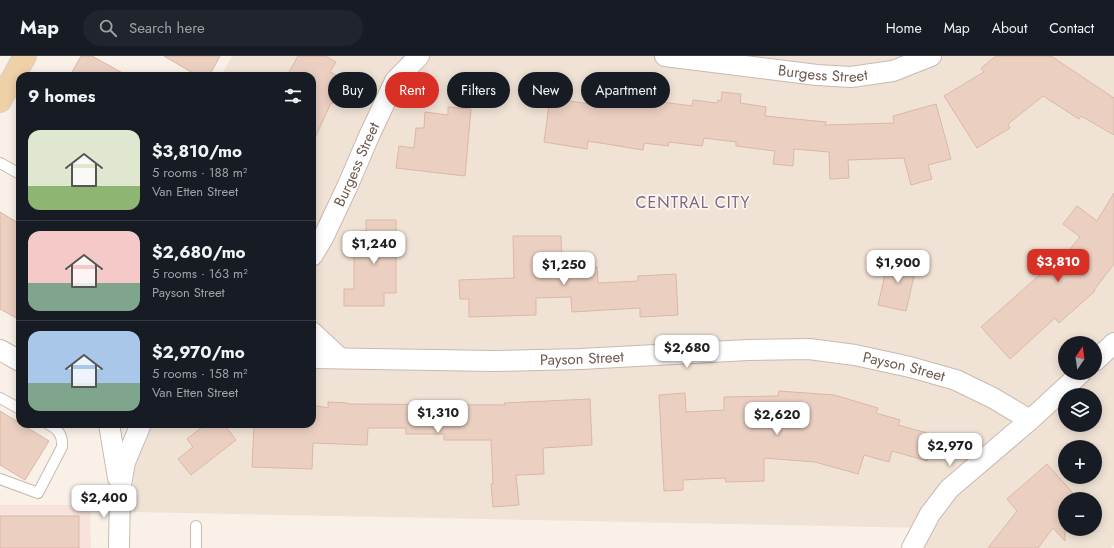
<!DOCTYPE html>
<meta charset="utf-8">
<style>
:root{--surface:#171b24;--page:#20242c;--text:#f1f3f6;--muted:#9ea1a6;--line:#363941;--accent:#d93025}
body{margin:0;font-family:Jost,sans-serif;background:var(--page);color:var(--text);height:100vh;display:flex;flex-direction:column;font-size:15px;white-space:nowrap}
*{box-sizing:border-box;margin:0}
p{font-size:13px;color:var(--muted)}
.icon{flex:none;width:22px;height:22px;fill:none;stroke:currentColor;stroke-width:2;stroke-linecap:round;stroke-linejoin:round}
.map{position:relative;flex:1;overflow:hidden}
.panel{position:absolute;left:16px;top:16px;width:300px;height:356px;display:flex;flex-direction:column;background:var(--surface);border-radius:12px;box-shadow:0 2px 10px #0003}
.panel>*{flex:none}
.hud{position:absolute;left:328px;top:16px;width:380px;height:36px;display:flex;gap:8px}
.needle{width:26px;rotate:13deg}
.tools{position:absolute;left:1058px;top:280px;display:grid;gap:8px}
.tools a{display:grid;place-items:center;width:44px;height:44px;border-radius:50%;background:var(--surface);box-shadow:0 2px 10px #0003;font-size:20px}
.price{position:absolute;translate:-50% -34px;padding:0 9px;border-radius:8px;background:#fff;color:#222;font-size:13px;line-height:26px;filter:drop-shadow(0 1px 2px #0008)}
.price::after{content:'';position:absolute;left:50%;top:24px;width:12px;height:9px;margin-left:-6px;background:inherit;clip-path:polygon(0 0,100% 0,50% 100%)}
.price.current{background:var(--accent);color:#fff}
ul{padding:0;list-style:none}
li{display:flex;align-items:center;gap:12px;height:100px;padding:0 12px}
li+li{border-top:1px solid var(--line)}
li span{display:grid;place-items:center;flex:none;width:112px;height:80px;border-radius:12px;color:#555}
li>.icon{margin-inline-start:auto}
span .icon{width:48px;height:48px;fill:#fffc;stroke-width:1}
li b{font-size:17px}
h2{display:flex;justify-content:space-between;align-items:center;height:48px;padding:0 12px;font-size:17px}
.chip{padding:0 14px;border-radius:18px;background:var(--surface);box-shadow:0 2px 10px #0003;font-size:14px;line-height:36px}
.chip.current{background:var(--accent);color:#fff}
header{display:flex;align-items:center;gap:24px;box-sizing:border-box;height:56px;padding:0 20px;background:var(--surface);border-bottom:1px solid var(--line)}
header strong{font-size:19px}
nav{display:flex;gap:22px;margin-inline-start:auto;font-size:14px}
.search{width:280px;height:36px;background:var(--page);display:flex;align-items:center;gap:10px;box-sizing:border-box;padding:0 14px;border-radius:22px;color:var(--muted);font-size:15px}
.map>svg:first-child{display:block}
</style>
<header>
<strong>Map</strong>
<div class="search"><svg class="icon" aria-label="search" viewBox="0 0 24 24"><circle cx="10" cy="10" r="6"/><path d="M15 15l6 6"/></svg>Search here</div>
<nav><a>Home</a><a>Map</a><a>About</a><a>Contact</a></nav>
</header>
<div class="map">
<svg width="1114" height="492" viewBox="0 0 1114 492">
<rect width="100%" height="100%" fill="#f9f1e7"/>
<path fill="#f0e3d6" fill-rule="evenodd" d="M 232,0 L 1114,0 L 1114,489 L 1111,492 L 923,492 L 923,472 L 134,456 L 133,368 L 312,368 L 312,20 L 221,20 ZM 1065,287 L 1095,287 L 1095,317 L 1065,317 ZM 1065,339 L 1095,339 L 1095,369 L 1065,369 ZM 1065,391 L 1095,391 L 1095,421 L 1065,421 ZM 1065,443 L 1095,443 L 1095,473 L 1065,473 Z"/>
<path fill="#f8e3dc" d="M 0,449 L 90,449 L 91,492 L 0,492 Z"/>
<path fill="#ebd0c2" stroke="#dbb7a5" d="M 81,0 L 92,0 L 128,20 L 70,20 Z
M 164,0 L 220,0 L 209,20 L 198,20 Z
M 298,0 L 325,0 L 336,6 L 330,16 L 345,24 L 332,48 L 331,47 L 312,88 L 312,20 L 287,20 Z
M 996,0 L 1051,0 L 1114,42 L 1114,79 L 1081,60 L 1079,63 L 1043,40 L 1008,68 L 1010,72 L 977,92 L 944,40 L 984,16 L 981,12 Z
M 607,21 L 626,24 L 624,34 L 648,38 L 647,44 L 692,50 L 693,44 L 717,47 L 718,44 L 721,45 L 722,36 L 741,38 L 740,47 L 766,51 L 765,60 L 826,66 L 825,69 L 894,67 L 893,60 L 936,48 L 951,103 L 928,109 L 932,123 L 911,129 L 904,102 L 848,104 L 849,122 L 830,123 L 829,96 L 794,93 L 793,110 L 773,108 L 775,95 L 736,90 L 736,86 L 704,82 L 702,90 L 669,86 L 668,90 L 644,87 L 643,94 L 588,85 L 587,93 L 544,86 L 550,42 L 602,50 Z
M 448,51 L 471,53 L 465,120 L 396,112 L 399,90 L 414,92 L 416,72 L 424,72 L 425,56 L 448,59 Z
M 1114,137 L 1114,208 L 1094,234 L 1095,235 L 1059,267 L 1055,262 L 1010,303 L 981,271 L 1053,207 L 1056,210 L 1080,181 L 1063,168 L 1077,150 L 1097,165 Z
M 0,156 L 20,168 L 20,264 L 0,253 Z
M 366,164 L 396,164 L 396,237 L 384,237 L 384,250 L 344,250 L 344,233 L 354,233 L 354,193 L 360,193 L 360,175 L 366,175 Z
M 513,180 L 561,180 L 562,213 L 597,211 L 598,227 L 638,225 L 638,220 L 676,218 L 678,259 L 640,261 L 640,252 L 572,256 L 571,241 L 536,242 L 536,259 L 469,261 L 469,243 L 460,243 L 459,224 L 514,222 Z
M 889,201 L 917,207 L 906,255 L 878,249 Z
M 779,335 L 834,339 L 878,352 L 876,357 L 900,364 L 898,369 L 934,379 L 927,405 L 892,395 L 889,406 L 864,399 L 858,418 L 815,406 L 764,402 L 764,425 L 726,426 L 725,422 L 683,424 L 683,434 L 664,435 L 659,339 L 685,337 L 686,356 L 724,354 L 724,341 L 778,340 Z
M 590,343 L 592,389 L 543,392 L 544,418 L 516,419 L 519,449 L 493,451 L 491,428 L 493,428 L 491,384 L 444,384 L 444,378 L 406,378 L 406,372 L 368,372 L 367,389 L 313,387 L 312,413 L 252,411 L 254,368 L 312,368 L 312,349 L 328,352 L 328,346 L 348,347 L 348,348 L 505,349 L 504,347 Z
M 0,355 L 49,385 L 25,424 L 0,409 Z
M 206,368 L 224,368 L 236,384 L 191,419 L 178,403 L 193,391 L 187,383 Z
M 1047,408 L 1073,437 L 1066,443 L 1065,443 L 1065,485 L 1053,472 L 1038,492 L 988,492 L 1017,455 L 1007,443 Z
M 0,460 L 79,460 L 79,492 L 0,492 Z"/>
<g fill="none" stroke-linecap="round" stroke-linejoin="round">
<g stroke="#c9b9af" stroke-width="12">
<path id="service" d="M 0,107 L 20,118
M 0,342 L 20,353
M 0,423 L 38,437 L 62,391 C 63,379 58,373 48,368
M 196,470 L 196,492"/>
</g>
<g stroke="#c9b9af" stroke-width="22">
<g id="minor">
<path id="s1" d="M 665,0 L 817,19 L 851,21 L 893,15 L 931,0"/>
<path id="s2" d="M 312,200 L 323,182 L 348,129 L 369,80 L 395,25 L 419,0"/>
<path d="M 312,276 L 340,302"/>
<path d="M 0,294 L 20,305"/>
<path id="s3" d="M 312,302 L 494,305 L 581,303 L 748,294 L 809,293 L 855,299 L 910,311 L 956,324 L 993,342 L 1030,364"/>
<path d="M 1095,305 L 1114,287"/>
<path d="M 109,368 L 118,422"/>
<path d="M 119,492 L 120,435 L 125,406 L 141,368"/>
<path d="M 912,492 L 930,458 L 949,433 L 1030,364 L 1081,317"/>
</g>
</g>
<g stroke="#d4cdca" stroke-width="24">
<path id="primary" d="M 0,45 L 25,0"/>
</g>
<use href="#service" stroke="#fff" stroke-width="10"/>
<use href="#minor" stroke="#fff" stroke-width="20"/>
<use href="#primary" stroke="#efd1a8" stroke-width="22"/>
</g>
<g text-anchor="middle" stroke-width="3.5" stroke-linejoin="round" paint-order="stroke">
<g font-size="15" fill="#6f594f" stroke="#fcf6ed">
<text dy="5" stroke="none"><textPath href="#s1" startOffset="159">Burgess Street</textPath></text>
<text dy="5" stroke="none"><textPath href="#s2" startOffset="102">Burgess Street</textPath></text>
<text dy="5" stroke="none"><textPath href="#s3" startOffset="270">Payson Street</textPath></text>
<text dy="5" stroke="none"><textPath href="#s3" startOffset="594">Payson Street</textPath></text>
</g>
<g font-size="16" letter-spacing="1" fill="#7d668c" stroke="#fcf6ed">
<text x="693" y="152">CENTRAL CITY</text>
</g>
</g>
</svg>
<div class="tools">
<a><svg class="needle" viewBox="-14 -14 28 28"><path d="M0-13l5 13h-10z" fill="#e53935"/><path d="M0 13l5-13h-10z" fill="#9ea1a6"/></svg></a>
<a><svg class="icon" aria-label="layers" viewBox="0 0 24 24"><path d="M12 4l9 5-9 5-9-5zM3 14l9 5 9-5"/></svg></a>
<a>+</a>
<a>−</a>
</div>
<b class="price" style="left:374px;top:209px">$1,240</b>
<b class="price current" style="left:1058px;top:227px">$3,810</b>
<b class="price" style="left:898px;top:228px">$1,900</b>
<b class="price" style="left:564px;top:230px">$1,250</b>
<b class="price" style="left:687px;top:313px">$2,680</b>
<b class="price" style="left:438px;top:378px">$1,310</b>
<b class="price" style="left:777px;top:380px">$2,620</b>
<b class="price" style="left:950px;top:411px">$2,970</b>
<b class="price" style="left:104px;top:463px">$2,400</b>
<div class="hud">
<a class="chip">Buy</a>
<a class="chip current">Rent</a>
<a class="chip">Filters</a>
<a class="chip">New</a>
<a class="chip">Apartment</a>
</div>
<section class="panel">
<h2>9 homes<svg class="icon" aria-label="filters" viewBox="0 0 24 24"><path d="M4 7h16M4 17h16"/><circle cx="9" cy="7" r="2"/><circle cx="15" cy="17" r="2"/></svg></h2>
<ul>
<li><span style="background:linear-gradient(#dfe7d0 70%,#8fb573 0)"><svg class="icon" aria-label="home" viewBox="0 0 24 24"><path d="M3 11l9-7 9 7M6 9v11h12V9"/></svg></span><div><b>$3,810/mo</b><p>5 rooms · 188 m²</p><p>Van Etten Street</p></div></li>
<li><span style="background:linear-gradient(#f6c9c9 65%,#7fa58c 0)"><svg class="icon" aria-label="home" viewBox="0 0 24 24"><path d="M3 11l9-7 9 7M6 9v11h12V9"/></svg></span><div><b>$2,680/mo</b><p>5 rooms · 163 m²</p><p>Payson Street</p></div></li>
<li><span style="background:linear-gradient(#a9c7e8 65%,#7fa58c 0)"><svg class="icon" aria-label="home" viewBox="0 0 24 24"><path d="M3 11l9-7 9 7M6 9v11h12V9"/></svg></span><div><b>$2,970/mo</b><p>5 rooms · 158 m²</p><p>Van Etten Street</p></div></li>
</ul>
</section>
</div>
